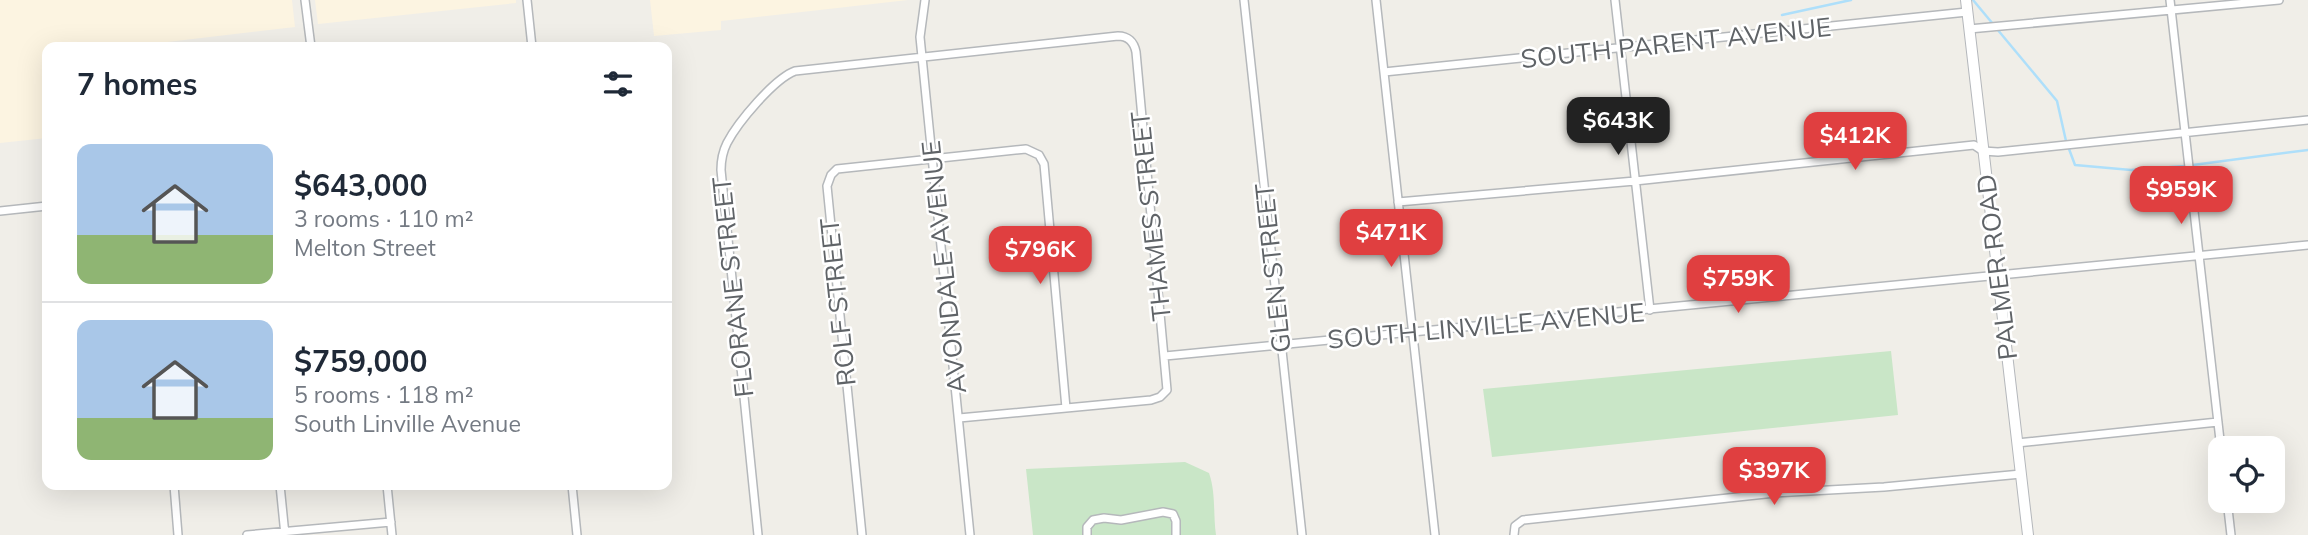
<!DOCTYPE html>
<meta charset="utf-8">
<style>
:root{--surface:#fff;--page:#f6f6f7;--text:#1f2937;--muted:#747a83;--line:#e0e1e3;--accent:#e03f40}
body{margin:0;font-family:Mulish,sans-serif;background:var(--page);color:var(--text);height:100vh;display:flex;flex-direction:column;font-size:26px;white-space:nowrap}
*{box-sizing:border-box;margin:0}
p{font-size:23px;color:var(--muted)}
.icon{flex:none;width:38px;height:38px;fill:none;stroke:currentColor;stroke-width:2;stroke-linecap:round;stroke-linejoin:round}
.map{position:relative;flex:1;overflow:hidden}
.sheet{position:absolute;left:42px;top:42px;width:630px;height:448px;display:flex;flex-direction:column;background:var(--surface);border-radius:14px;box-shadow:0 7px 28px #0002}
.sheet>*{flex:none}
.controls{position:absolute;left:2208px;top:436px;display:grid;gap:14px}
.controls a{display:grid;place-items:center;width:77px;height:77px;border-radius:14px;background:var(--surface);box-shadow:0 7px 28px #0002;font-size:35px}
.price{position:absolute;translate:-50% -60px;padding:0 16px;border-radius:14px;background:var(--accent);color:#fff;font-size:23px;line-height:46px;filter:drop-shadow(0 2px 4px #0008)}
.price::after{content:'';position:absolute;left:50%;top:42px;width:21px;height:16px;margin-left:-10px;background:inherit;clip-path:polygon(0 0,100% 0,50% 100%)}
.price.active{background:#222;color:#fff}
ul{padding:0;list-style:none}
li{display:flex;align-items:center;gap:21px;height:175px;padding:0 35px}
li+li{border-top:2px solid var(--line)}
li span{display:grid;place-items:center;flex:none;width:196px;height:140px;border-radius:14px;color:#555}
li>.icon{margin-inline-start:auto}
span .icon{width:84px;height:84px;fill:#fffc;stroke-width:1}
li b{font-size:30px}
h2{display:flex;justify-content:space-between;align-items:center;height:84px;padding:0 35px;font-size:30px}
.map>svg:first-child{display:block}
</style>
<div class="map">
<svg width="2308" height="535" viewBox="0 0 2308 535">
<rect width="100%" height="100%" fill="#f0eee8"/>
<path fill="#fcf4e1" d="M 0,0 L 292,0 L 295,27 L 125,47 L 47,47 L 47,138 L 0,143 Z
M 315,0 L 516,0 L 516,3 L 318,24 Z
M 650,0 L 908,0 L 721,21 L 721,30 L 654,36 Z"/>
<path fill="#c9e6c7" d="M 1891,351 L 1898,415 L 1492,457 L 1483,389 Z
M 1185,462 L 1209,473 C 1216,493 1213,514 1216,535 L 1033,535 L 1026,469 Z"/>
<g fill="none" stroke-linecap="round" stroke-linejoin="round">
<path stroke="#aedffa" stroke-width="2.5" d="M 1973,0 L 1993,24
M 1782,15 L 1851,0
M 1997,29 L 2057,101 L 2066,141 L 2075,165 L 2131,170 L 2185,166 L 2308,150"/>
<g stroke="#b5b8bb" stroke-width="10">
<path id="street" d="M 305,0 L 311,47
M 527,0 L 532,47
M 925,0 L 920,37 L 970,535
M 1244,0 L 1302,535
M 1376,0 L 1435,535
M 1615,0 L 1650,310
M 2170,0 L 2221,449
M 1969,29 L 2279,0
M 1384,72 L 1967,12
M 1398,202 L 1635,181 L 1974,145 L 1983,151 L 1998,152 L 2308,120
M 0,211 L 47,206
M 1165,356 L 2308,245
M 2017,443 L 2218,422
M 174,485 L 178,535
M 280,485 L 285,535
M 387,485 L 392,535
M 572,485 L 577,535
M 2227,500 L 2231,535
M 247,535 L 391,522
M 758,535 L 721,170 C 721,160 723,151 727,143 C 738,122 774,79 795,71 L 1118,36 C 1128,36 1134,42 1136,52 L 1167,390 L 1160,397 L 1151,400 L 959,418
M 862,535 L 827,186 L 831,175 L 837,169 L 1026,149 L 1039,155 L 1044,164 L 1066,408
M 1087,535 L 1087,527 L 1093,520 L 1104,518 L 1121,520 L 1163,512 L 1173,514 L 1176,521 L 1176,535
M 1514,535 L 1515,526 L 1523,520 L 1775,493 L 1884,487 L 2021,474"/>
</g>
<g stroke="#b4b7bb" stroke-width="12">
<path id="secondary" d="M 1966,0 L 2028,535"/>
</g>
<use href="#street" stroke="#fff" stroke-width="7"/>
<use href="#secondary" stroke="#fff" stroke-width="10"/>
</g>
<g text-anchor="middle" stroke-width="5" stroke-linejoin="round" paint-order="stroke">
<g font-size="26" fill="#5f6367" stroke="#fff">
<text transform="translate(1676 43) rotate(-6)" y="9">SOUTH PARENT AVENUE</text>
<text transform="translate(1151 216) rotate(-96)" y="9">THAMES STREET</text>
<text transform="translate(944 267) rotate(-96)" y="9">AVONDALE AVENUE</text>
<text transform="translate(1997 267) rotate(-97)" y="9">PALMER ROAD</text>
<text transform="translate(1273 268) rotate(-96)" y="9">GLEN STREET</text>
<text transform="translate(733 287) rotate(-96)" y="9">FLORANE STREET</text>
<text transform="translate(838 302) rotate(-96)" y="9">ROLF STREET</text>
<text transform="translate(1486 326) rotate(-5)" y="9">SOUTH LINVILLE AVENUE</text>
</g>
</g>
</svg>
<div class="controls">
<a><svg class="icon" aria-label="locate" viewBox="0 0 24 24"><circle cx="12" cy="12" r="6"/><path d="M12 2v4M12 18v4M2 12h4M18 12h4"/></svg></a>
</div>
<b class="price active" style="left:1618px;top:157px">$643K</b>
<b class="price" style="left:1855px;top:172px">$412K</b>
<b class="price" style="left:2181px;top:226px">$959K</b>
<b class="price" style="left:1391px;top:269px">$471K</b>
<b class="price" style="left:1040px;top:286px">$796K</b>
<b class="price" style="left:1738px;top:315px">$759K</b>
<b class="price" style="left:1774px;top:507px">$397K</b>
<section class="sheet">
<h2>7 homes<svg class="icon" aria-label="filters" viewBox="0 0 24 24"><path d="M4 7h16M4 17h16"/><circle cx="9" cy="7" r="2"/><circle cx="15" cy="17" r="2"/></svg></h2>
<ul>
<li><span style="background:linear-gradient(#a9c7e8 65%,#8fb573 0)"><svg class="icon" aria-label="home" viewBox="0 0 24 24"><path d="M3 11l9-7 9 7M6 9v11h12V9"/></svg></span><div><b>$643,000</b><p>3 rooms · 110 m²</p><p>Melton Street</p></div></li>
<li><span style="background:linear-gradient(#a9c7e8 70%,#8fb573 0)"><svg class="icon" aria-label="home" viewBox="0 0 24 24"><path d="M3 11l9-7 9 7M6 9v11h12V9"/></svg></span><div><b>$759,000</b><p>5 rooms · 118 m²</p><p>South Linville Avenue</p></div></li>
</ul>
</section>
</div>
